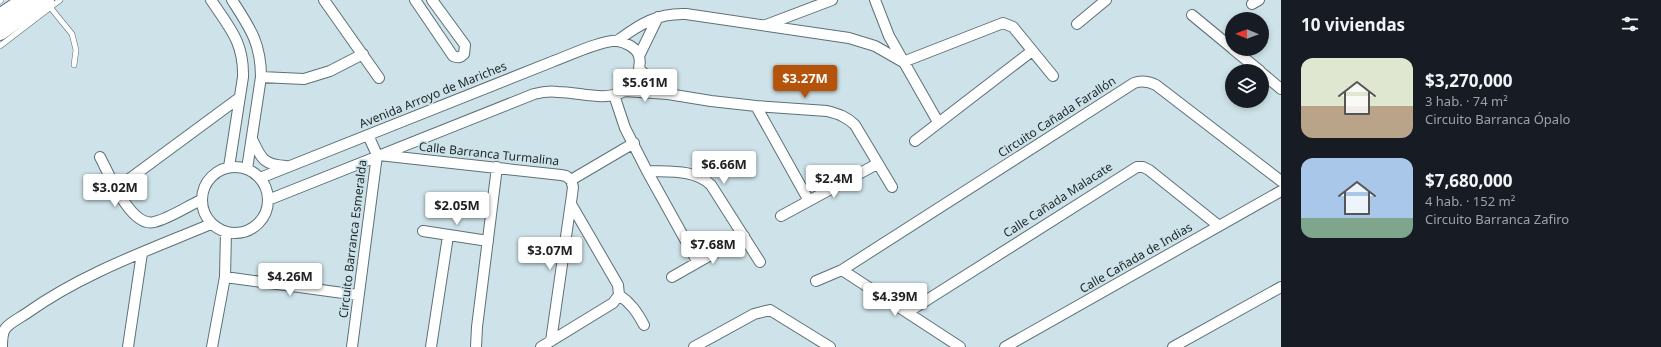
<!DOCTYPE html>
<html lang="es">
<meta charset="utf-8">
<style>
:root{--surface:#171b24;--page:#20242c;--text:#f1f3f6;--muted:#9ea1a6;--accent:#b45309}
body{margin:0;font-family:"Noto Sans",sans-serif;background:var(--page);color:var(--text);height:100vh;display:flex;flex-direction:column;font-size:15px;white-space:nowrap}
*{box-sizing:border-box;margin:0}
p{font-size:13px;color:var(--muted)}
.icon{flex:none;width:22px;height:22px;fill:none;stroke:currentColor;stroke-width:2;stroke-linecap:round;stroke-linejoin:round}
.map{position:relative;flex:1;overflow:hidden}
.details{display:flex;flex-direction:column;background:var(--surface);width:380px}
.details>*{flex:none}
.needle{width:26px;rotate:271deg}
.tools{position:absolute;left:1225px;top:12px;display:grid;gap:8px}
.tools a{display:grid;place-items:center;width:44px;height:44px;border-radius:50%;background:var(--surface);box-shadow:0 2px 6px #0003;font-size:20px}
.price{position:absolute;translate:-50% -34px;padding:0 9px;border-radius:4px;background:#fff;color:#222;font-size:13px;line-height:26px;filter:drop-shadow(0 1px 2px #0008)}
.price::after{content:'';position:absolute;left:50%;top:24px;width:12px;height:9px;margin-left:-6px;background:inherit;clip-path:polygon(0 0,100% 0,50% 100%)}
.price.on{background:var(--accent);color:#fff}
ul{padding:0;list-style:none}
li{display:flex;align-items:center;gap:12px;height:100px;padding:0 20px}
li span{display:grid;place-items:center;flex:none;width:112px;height:80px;border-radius:12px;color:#555}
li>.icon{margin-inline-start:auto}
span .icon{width:48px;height:48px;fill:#fffc;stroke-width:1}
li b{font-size:17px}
h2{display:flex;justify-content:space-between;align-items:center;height:48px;padding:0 20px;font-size:17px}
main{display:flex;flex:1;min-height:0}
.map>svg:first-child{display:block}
</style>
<main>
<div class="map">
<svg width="1281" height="347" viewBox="0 0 1281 347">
<rect width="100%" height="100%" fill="#cee3e9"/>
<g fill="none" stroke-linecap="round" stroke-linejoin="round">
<g stroke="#5d7076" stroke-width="6">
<path id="lane" d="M 0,1 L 1,0
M 50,7 L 72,34 L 76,50 L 74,65
M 0,46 L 60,0"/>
</g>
<g stroke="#5d7076" stroke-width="12">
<path id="street" d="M 211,0 C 229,27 244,42 243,77 L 229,167
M 232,0 C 250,28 261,43 261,77 L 247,169
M 324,0 L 379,78
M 415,0 L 453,56 C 458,58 460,58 464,54 L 465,45 L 432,0
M 875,0 L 889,36 L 938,122
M 1252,4 L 1259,0
M 1192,15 L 1232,48
M 1077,24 L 1106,0
M 766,25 L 832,0
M 617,41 C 640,24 657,13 686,14 L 849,38 L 875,46 L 903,62 L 1003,23 L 1013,27 L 1053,76
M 1233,49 L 1260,71
M 639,56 L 658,17
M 639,69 L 668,94
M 1262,73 L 1281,89
M 261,77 L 304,79 L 330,71 L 363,54
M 625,91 L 668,94 L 711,101 L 756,106 L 827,111 C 839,114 847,117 855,125 L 892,187
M 614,95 L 625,128 L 647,171 L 697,261
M 756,106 L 809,201
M 252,139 C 261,158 263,165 286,166
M 915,141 L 1032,51
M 379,155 L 561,175 L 566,176 L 571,180
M 100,157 C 109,174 131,228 154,222 C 168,219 188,206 201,200
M202 200a33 33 0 1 1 66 0a33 33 0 1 1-66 0Z
M 647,171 C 669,172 695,169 711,185 L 760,262
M 260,178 L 554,61 C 568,56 604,39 618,41 C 625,42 637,48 639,56 C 642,68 635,85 625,91 C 604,102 580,92 558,92 C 550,91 542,92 534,94 L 268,200
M 571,180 L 634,143
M 117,188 L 239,98
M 781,216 L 877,164
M 423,231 L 488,241
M 842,270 L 960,347
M 225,277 L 358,295
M 672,277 L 744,236
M 816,281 L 842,270 L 1134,83 C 1142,80 1148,81 1156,85 L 1281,181
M 619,295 C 631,303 637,312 644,325
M 908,312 L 1137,167 L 1143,167 L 1149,170 L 1219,226
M 551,341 L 572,195 L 573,187 L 571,180
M 2,347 C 2,341 2,334 5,329 C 10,322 20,318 27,313 C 83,273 149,250 211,224
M 128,347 L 142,253
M 212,347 L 225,277 L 226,232
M 352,347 L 377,155 L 368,135
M 431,347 L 448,236
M 476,347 L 477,327 L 497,167
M 541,347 L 613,303 L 619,295 L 618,285 L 571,204
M 694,347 L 754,314 L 770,310 L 830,347
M 1005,347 L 1281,191
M 1173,347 L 1281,287"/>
</g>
<g stroke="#5d7076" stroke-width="18">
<path id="primary" d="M 0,17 L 25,0
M 0,32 L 46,0"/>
</g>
<use href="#lane" stroke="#fff" stroke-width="5"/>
<use href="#street" stroke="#fff" stroke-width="10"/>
<use href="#primary" stroke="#fff" stroke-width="16"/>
</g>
<g text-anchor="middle" stroke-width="3.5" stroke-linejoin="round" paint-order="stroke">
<g font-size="12" fill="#1c2426" stroke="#cee3e9">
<text transform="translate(433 95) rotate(-22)" y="4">Avenida Arroyo de Mariches</text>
<text transform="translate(1057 117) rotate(-33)" y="4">Circuito Cañada Farallón</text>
<text transform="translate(489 154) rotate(6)" y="4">Calle Barranca Turmalina</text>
<text transform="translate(1058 200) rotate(-33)" y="4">Calle Cañada Malacate</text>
<text transform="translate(353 239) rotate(-83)" y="4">Circuito Barranca Esmeralda</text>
<text transform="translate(1136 258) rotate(-30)" y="4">Calle Cañada de Indias</text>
</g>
</g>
</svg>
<div class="tools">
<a><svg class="needle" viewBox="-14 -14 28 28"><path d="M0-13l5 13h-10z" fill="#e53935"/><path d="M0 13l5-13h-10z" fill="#9ea1a6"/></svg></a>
<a><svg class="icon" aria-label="layers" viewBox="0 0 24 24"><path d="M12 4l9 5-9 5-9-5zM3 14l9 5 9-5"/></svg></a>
</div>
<b class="price on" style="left:805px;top:99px">$3.27M</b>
<b class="price" style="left:645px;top:103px">$5.61M</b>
<b class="price" style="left:724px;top:185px">$6.66M</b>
<b class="price" style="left:834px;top:199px">$2.4M</b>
<b class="price" style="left:115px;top:208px">$3.02M</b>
<b class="price" style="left:457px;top:226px">$2.05M</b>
<b class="price" style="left:713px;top:265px">$7.68M</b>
<b class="price" style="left:550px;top:271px">$3.07M</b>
<b class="price" style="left:290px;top:297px">$4.26M</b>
<b class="price" style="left:895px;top:317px">$4.39M</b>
</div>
<section class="details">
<h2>10 viviendas<svg class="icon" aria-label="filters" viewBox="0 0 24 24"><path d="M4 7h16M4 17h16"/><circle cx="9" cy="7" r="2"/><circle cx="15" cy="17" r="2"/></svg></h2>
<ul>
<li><span style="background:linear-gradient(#dfe7d0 60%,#b9a48a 0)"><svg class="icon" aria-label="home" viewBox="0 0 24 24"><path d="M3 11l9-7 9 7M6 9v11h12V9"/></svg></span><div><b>$3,270,000</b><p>3 hab. · 74 m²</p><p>Circuito Barranca Ópalo</p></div></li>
<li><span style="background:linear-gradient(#a9c7e8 75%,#7fa58c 0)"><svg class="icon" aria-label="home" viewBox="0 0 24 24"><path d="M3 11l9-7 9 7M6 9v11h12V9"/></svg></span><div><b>$7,680,000</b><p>4 hab. · 152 m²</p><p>Circuito Barranca Zafiro</p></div></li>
</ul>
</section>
</main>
